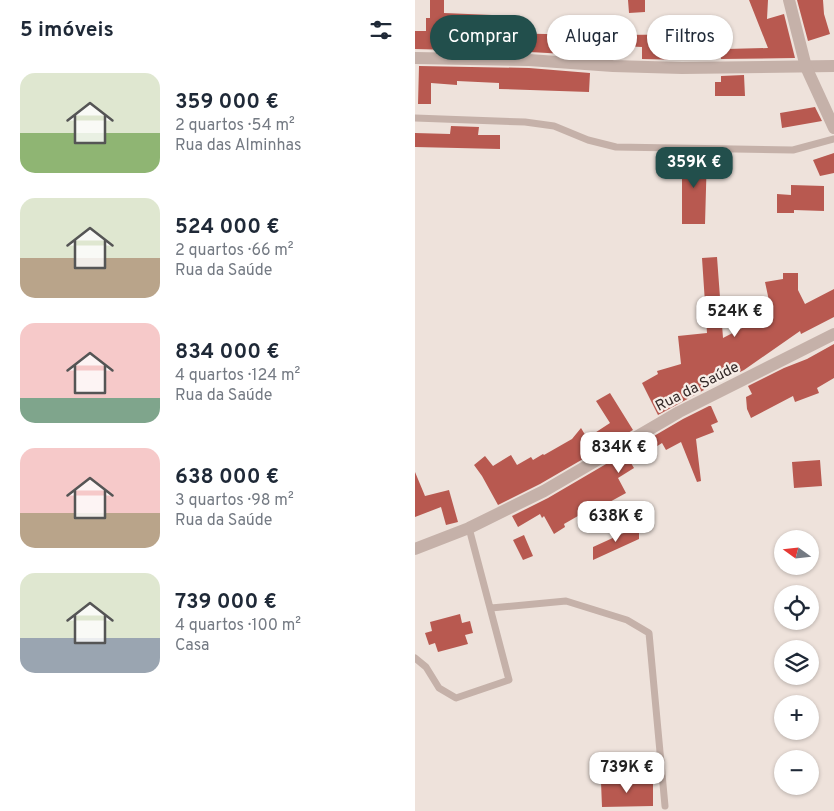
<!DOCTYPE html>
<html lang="pt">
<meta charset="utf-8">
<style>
:root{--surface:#fff;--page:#f2f2f3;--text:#1f2937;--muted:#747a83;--accent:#224f4c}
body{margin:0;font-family:Overpass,sans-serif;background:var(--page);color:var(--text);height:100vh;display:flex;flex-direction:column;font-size:19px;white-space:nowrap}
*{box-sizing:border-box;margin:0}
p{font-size:16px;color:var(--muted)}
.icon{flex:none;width:28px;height:28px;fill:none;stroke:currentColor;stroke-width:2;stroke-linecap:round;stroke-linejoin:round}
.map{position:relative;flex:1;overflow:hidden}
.details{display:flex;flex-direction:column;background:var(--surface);width:415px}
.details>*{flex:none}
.hud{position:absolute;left:15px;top:15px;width:329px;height:45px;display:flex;gap:10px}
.needle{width:32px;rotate:285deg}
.fabs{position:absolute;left:359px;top:530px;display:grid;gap:10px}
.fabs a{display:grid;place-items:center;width:45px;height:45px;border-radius:50%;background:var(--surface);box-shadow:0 1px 4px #0004;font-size:25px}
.price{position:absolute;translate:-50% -42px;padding:0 11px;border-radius:10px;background:#fff;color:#222;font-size:16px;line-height:32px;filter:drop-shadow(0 1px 2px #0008)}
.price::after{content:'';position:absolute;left:50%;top:30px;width:15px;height:11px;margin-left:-8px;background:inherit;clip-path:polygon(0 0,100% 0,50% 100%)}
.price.active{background:var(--accent);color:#fff}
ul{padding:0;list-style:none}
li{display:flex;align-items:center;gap:15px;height:125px;padding:0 20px}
li span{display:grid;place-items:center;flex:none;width:140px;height:100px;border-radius:15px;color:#555}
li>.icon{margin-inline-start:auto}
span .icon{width:60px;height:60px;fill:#fffc;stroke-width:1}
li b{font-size:21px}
h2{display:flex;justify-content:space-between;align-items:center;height:60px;padding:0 20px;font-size:21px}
.chip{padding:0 18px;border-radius:22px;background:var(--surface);box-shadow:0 1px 4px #0004;font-size:18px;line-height:45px}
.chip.active{background:var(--accent);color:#fff}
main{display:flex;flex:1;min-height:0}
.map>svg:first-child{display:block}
</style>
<main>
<section class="details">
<h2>5 imóveis<svg class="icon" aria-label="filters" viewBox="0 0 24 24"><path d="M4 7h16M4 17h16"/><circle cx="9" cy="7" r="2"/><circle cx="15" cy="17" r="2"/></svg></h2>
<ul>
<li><span style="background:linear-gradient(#dfe7d0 60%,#8fb573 0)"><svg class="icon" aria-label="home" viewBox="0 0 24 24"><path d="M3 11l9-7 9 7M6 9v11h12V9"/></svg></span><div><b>359 000 €</b><p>2 quartos · 54 m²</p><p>Rua das Alminhas</p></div></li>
<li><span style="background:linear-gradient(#dfe7d0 60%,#b9a48a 0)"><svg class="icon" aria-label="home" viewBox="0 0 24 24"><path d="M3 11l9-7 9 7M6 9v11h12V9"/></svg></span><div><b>524 000 €</b><p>2 quartos · 66 m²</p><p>Rua da Saúde</p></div></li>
<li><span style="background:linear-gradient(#f6c9c9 75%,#7fa58c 0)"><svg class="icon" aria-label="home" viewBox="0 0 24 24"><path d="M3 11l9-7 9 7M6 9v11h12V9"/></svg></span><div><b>834 000 €</b><p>4 quartos · 124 m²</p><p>Rua da Saúde</p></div></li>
<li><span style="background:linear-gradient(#f6c9c9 65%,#b9a48a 0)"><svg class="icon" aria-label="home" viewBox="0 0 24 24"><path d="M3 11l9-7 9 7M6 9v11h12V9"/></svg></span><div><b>638 000 €</b><p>3 quartos · 98 m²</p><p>Rua da Saúde</p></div></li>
<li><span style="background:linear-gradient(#dfe7d0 65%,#9aa5b1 0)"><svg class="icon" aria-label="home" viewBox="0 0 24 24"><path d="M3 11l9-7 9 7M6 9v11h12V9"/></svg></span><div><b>739 000 €</b><p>4 quartos · 100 m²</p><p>Casa</p></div></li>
</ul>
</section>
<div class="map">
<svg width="419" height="811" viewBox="0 0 419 811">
<rect width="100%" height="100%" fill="#eee2db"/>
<path fill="#b85950" d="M 15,0 L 29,0 L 29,13 L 77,15 L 77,25 L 86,25 L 85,33 L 180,35 L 180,37 L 201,38 L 201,35 L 311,34 L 311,49 L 353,48 L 334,0 L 353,0 L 352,19 L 369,14 L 380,58 L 306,59 L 305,51 L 272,51 L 272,60 L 227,59 L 227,47 L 204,46 L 203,57 L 115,52 L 0,49 L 0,31 L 11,31 L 11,18 L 15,18 Z
M 213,0 L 230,0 L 230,12 L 214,13 Z
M 382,0 L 408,0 L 409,14 L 415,34 L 393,41 Z
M 4,66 L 114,68 L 175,73 L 174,92 L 84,89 L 84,83 L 42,81 L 42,85 L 16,83 L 16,104 L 3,104 Z
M 329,75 L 330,96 L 300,96 L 300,82 L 306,82 L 306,76 Z
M 400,107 L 407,121 L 367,128 L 365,113 Z
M 36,126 L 64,127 L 63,135 L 85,135 L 85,149 L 0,147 L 0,133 L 35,134 Z
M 419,153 L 419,173 L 405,176 L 398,160 Z
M 267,154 L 292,154 L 290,224 L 267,224 Z
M 376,185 L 409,186 L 409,211 L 379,210 L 379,213 L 362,213 L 362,194 L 376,195 Z
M 302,257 L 308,338 L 333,325 L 356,310 L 350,282 L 368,279 L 368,273 L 383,273 L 383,290 L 390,304 L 419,289 L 419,317 L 386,334 L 385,331 L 329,370 L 325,372 L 323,368 L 287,384 L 289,390 L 243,415 L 227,383 L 243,374 L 242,371 L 266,364 L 263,336 L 292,333 L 287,258 Z
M 419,344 L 419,378 L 402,388 L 404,393 L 380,402 L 378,396 L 336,418 L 332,409 L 331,397 L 337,394 L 333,386 L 369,368 L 392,359 Z
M 195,393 L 218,430 L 125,484 L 83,505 L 67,476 L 59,465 L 70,456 L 78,466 L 96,455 L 102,465 L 116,457 L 118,460 L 128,454 L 129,455 L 157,439 L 166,428 L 172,438 L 195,423 L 181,401 Z
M 294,406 L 296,406 L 303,422 L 296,425 L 299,432 L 281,439 L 286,481 L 282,482 L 266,442 L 251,450 L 247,443 L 216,463 L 219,468 L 203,478 L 211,493 L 191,504 L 189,501 L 149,524 L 150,527 L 139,534 L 129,516 L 127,518 L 125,514 L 103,527 L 97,516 L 133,498 L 268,419 Z
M 405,460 L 407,486 L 379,488 L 377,462 Z
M 0,472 L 10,496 L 34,490 L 43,522 L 31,525 L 26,507 L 0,517 Z
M 224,526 L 224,539 L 178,560 L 178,547 Z
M 109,535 L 118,556 L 108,560 L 98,540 Z
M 45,614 L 47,623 L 55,621 L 58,633 L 50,635 L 53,644 L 23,652 L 20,643 L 14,645 L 10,633 L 17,631 L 15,622 Z
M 238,781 L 238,806 L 187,807 L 186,782 Z"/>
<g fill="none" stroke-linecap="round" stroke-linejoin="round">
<path stroke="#c5b1a9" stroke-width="7" d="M 0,118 L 110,122 L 139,126 L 173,140 L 201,147 L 378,150 L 419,139
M 76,608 L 151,601 L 212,620 L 234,633 L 250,806
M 0,658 L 11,667 L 24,688 L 41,698 L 94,680 L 54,528"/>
<path stroke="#c5b1a9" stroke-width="12" d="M 0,58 L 114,60 L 198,66 L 267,68 L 419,66"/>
<path stroke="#c5b1a9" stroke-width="12" d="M 374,0 L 391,67 L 419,128
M 0,549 L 54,528 L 129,491 L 264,412 L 419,334"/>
</g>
<g text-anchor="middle" stroke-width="4.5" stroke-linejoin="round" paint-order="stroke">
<g font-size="15" fill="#332928" stroke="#f7ede7">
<text transform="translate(282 386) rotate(-27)" y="5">Rua da Saúde</text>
</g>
</g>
</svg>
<div class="fabs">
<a><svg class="needle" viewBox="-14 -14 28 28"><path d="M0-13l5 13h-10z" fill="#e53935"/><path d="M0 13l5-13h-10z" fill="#747a83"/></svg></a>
<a><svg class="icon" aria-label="locate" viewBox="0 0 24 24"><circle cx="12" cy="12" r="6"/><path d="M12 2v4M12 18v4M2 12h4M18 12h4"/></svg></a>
<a><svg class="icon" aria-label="layers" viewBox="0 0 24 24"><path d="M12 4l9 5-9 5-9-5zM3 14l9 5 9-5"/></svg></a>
<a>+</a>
<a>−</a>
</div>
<b class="price active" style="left:279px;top:189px">359K €</b>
<b class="price" style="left:320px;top:338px">524K €</b>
<b class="price" style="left:204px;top:474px">834K €</b>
<b class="price" style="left:201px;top:543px">638K €</b>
<b class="price" style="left:212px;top:794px">739K €</b>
<div class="hud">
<a class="chip active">Comprar</a>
<a class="chip">Alugar</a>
<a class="chip">Filtros</a>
</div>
</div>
</main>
